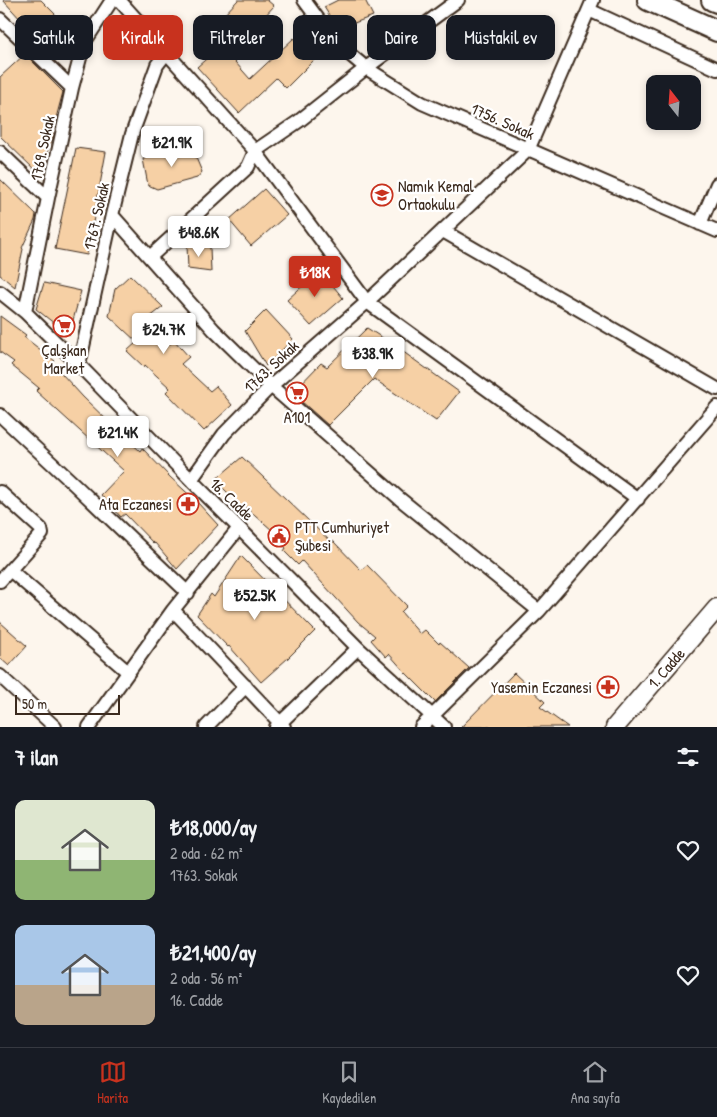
<!DOCTYPE html>
<html lang="tr">
<meta charset="utf-8">
<style>
:root{--surface:#171b24;--page:#20242c;--text:#f1f3f6;--muted:#9ea1a6;--line:#363941;--accent:#c8321e}
body{margin:0;font-family:"Patrick Hand",sans-serif;background:var(--page);color:var(--text);height:100vh;display:flex;flex-direction:column;font-size:19px;white-space:nowrap}
*{box-sizing:border-box;margin:0}
p{font-size:16px;color:var(--muted)}
.icon{flex:none;width:28px;height:28px;fill:none;stroke:currentColor;stroke-width:2;stroke-linecap:round;stroke-linejoin:round}
.map{position:relative;height:727px;overflow:hidden}
.panel{display:flex;flex-direction:column;background:var(--surface);flex:1}
.panel>*{flex:none}
.top-card{position:absolute;left:15px;top:15px;width:688px;height:45px;display:flex;gap:10px}
.needle{width:32px;rotate:343deg}
.buttons{position:absolute;left:646px;top:75px;display:grid;gap:10px}
.buttons a{display:grid;place-items:center;width:55px;height:55px;border-radius:10px;background:var(--surface);box-shadow:0 2px 8px #0003;font-size:25px}
.scale{position:absolute;left:15px;bottom:12px;width:105px;box-sizing:border-box;padding-left:5px;border:2px solid #3b2a1e;border-top:0;font-size:14px;line-height:18px;white-space:nowrap;color:#3b2a1e;-webkit-text-stroke:4px #fff;paint-order:stroke}
.price{position:absolute;translate:-50% -42px;padding:0 11px;border-radius:5px;background:#fff;color:#222;font-size:16px;line-height:32px;filter:drop-shadow(0 1px 2px #0008)}
.price::after{content:'';position:absolute;left:50%;top:30px;width:15px;height:11px;margin-left:-8px;background:inherit;clip-path:polygon(0 0,100% 0,50% 100%)}
.price.active{background:var(--accent);color:#fff}
ul{padding:0;list-style:none}
li{display:flex;align-items:center;gap:15px;height:125px;padding:0 15px}
li span{display:grid;place-items:center;flex:none;width:140px;height:100px;border-radius:10px;color:#555}
li>.icon{margin-inline-start:auto}
span .icon{width:60px;height:60px;fill:#fffc;stroke-width:1}
li b{font-size:21px}
h2{display:flex;justify-content:space-between;align-items:center;height:60px;padding:0 15px;font-size:21px}
.tag{padding:0 18px;border-radius:10px;background:var(--surface);box-shadow:0 2px 8px #0003;font-size:18px;line-height:45px}
.tag.active{background:var(--accent);color:#fff}
.dock{display:flex;justify-content:space-around;align-items:center;height:70px;border-top:1px solid var(--line);background:var(--surface);font-size:14px;color:var(--muted)}
.dock a{display:grid;justify-items:center;gap:2px}
.dock .active{color:var(--accent)}
.map>svg:first-child{display:block}
</style>
<div class="map">
<svg width="717" height="727" viewBox="0 0 717 727">
<rect width="100%" height="100%" fill="#fdf6ed"/>
<filter id="ink" filterUnits="userSpaceOnUse"><feTurbulence type="fractalNoise" baseFrequency=".02" numOctaves="2"/><feDisplacementMap in="SourceGraphic" scale="10" xChannelSelector="R" yChannelSelector="G"/><feConvolveMatrix kernelMatrix="1 2 1 2 8 2 1 2 1" color-interpolation-filters="sRGB"/></filter>
<g filter="url(#ink)">
<path fill="#f6d0a5" stroke="#3b2a1e" d="M 3,0 L 41,0 L 60,19 L 39,40 Z
M 238,0 L 267,0 L 274,6 L 244,39 L 222,17 Z
M 338,0 L 365,0 L 373,16 L 338,29 L 324,7 Z
M 294,38 L 315,59 L 286,88 L 276,78 L 239,113 L 197,67 L 221,46 L 250,79 Z
M 25,54 L 63,92 L 52,133 L 54,134 L 53,138 L 38,173 L 0,136 L 0,77 Z
M 191,146 L 202,172 L 197,178 L 157,189 L 148,185 L 143,159 Z
M 76,148 L 106,152 L 87,255 L 55,249 Z
M 0,179 L 36,214 L 35,220 L 22,248 L 23,249 L 15,287 L 0,275 Z
M 264,189 L 287,215 L 251,246 L 229,220 Z
M 187,245 L 210,247 L 211,272 L 188,269 Z
M 320,270 L 343,298 L 311,326 L 287,300 Z
M 130,275 L 163,307 L 145,321 L 170,344 L 174,340 L 189,357 L 181,364 L 210,391 L 216,386 L 232,405 L 204,431 L 166,392 L 170,388 L 145,365 L 144,367 L 127,351 L 137,342 L 109,316 L 115,289 Z
M 44,283 L 81,291 L 69,335 L 36,309 Z
M 266,310 L 293,339 L 266,366 L 245,331 Z
M 0,316 L 26,335 L 24,337 L 55,361 L 52,363 L 83,397 L 113,426 L 140,451 L 142,448 L 170,477 L 198,503 L 218,525 L 177,569 L 155,543 L 154,544 L 125,514 L 121,517 L 101,495 L 124,471 L 36,391 L 39,388 L 11,365 L 14,362 L 0,352 Z
M 367,328 L 403,351 L 402,351 L 459,392 L 436,421 L 374,379 L 328,425 L 292,393 L 321,363 L 327,367 Z
M 242,457 L 332,543 L 333,541 L 361,570 L 367,565 L 407,606 L 401,612 L 420,634 L 425,630 L 439,644 L 440,642 L 469,668 L 435,702 L 404,671 L 389,654 L 386,657 L 371,640 L 375,636 L 358,622 L 302,561 L 298,565 L 284,551 L 286,548 L 270,533 L 273,531 L 246,507 L 244,509 L 215,480 Z
M 241,556 L 315,631 L 288,658 L 261,682 L 229,646 L 228,647 L 197,615 L 211,594 L 214,597 Z
M 0,622 L 27,646 L 9,666 L 0,658 Z
M 514,673 L 545,702 L 540,707 L 568,727 L 461,727 Z"/>
<g fill="none" stroke-linecap="round" stroke-linejoin="round">
<g stroke="#3b2a1e" stroke-width="16">
<path id="street" d="M 119,0 L 255,151 L 367,302 L 638,499
M 304,0 L 335,42 L 366,68 L 422,103 L 717,231
M 589,10 L 717,69
M 0,19 L 72,88
M 0,152 L 48,198
M 112,215 L 214,330 L 271,386 L 400,499 L 539,611
M 700,224 L 717,184
M 443,231 L 717,389
M 150,257 L 248,167 L 255,151 L 299,121 L 366,68 L 458,0
M 0,292 L 25,312 L 79,365 L 191,480 L 239,528 L 358,648 L 444,727
M 25,312 L 48,198 L 72,88 L 84,43 L 112,0
M 79,365 L 112,215 L 132,134 L 157,65 L 167,52
M 0,415 L 75,485 L 188,593
M 191,480 L 224,434 L 271,386 L 367,302 L 528,150 L 593,0
M 0,492 L 41,529 L 42,534 L 0,581
M 10,570 L 128,672
M 173,610 L 284,727
M 0,676 L 55,727
M 89,727 L 173,610 L 239,528
M 206,727 L 246,686
M 276,727 L 358,648
M 421,727 L 539,611 L 717,407"/>
</g>
<g stroke="#3b2a1e" stroke-width="21">
<path id="secondary" d="M 615,727 L 717,608"/>
</g>
<g stroke="#3b2a1e" stroke-width="24">
<path id="primary" d="M 648,0 L 717,31
M 712,0 L 717,2"/>
</g>
<use href="#street" stroke="#fff" stroke-width="12"/>
<use href="#secondary" stroke="#fff" stroke-width="18"/>
<use href="#primary" stroke="#fff" stroke-width="20"/>
</g>
</g>
<defs>
<g id="school-ring" transform="scale(1.125)"><circle r="9.5" fill="#fff" stroke="#c8321e" stroke-width="1.5"/><path d="M0-5L7-2L0 1L-7-2ZM-4 1L0 2.5L4 1V4Q0 6-4 4Z" fill="#c8321e"/></g>
<g id="supermarket-ring" transform="scale(1.125)"><circle r="9.5" fill="#fff" stroke="#c8321e" stroke-width="1.5"/><path d="M-6-5.5h2.5l.6 2H6L4.5 2H-2.5L-4.4-4H-6ZM-1.5 3.2a1.3 1.3 0 1 0 .1 0ZM3 3.2a1.3 1.3 0 1 0 .1 0Z" fill="#c8321e"/></g>
<g id="pharmacy-ring" transform="scale(1.125)"><circle r="9.5" fill="#fff" stroke="#c8321e" stroke-width="1.5"/><path d="M-2-6h4v4h4v4h-4v4h-4v-4h-4v-4h4Z" fill="#c8321e"/></g>
<g id="civic-ring" transform="scale(1.125)"><circle r="9.5" fill="#fff" stroke="#c8321e" stroke-width="1.5"/><path d="M-.6-6.5H3V-4.5H.6V-3L4-1V1h2V6H-6V1h2V-1L-.6-3ZM-1.2 2.5V6h2.4V2.5Z" fill="#c8321e"/></g>
</defs>
<g fill-rule="evenodd">
<use href="#school-ring" x="382" y="195"/>
<use href="#supermarket-ring" x="64" y="326"/>
<use href="#supermarket-ring" x="297" y="393"/>
<use href="#pharmacy-ring" x="188" y="504"/>
<use href="#civic-ring" x="279" y="536"/>
<use href="#pharmacy-ring" x="608" y="687"/>
</g>
<g text-anchor="middle" stroke-width="4.5" stroke-linejoin="round" paint-order="stroke">
<g font-size="16" fill="#3b2a1e" stroke="#fff">
<text transform="translate(503 121) rotate(24)" y="6">1756. Sokak</text>
<text transform="translate(42 148) rotate(-78)" y="6">1769. Sokak</text>
<text transform="translate(96 216) rotate(-77)" y="6">1767. Sokak</text>
<text transform="translate(271 366) rotate(-43)" y="6">1763. Sokak</text>
<text transform="translate(232 499) rotate(44)" y="6">16. Cadde</text>
<text transform="translate(666 668) rotate(-49)" y="6">1. Cadde</text>
</g>
<g font-size="16" fill="#3b2a1e" stroke="#fff" text-anchor="start">
<text x="398" y="192">Namık Kemal<tspan x="398" dy="18">Ortaokulu</tspan></text>
<text x="64" y="356" text-anchor="middle">Çalşkan<tspan x="64" dy="18">Market</tspan></text>
<text x="297" y="423" text-anchor="middle">A101</text>
<text x="172" y="510" text-anchor="end">Ata Eczanesi</text>
<text x="295" y="533">PTT Cumhuriyet<tspan x="295" dy="18">Şubesi</tspan></text>
<text x="592" y="693" text-anchor="end">Yasemin Eczanesi</text>
</g>
</g>
</svg>
<div class="buttons">
<a><svg class="needle" viewBox="-14 -14 28 28"><path d="M0-13l5 13h-10z" fill="#e53935"/><path d="M0 13l5-13h-10z" fill="#9ea1a6"/></svg></a>
</div>
<div class="scale">50 m</div>
<b class="price" style="left:172px;top:168px">₺21.9K</b>
<b class="price" style="left:199px;top:258px">₺48.6K</b>
<b class="price active" style="left:315px;top:298px">₺18K</b>
<b class="price" style="left:164px;top:355px">₺24.7K</b>
<b class="price" style="left:373px;top:379px">₺38.9K</b>
<b class="price" style="left:118px;top:458px">₺21.4K</b>
<b class="price" style="left:255px;top:621px">₺52.5K</b>
<div class="top-card">
<a class="tag">Satılık</a>
<a class="tag active">Kiralık</a>
<a class="tag">Filtreler</a>
<a class="tag">Yeni</a>
<a class="tag">Daire</a>
<a class="tag">Müstakil ev</a>
</div>
</div>
<section class="panel">
<h2>7 ilan<svg class="icon" aria-label="filters" viewBox="0 0 24 24"><path d="M4 7h16M4 17h16"/><circle cx="9" cy="7" r="2"/><circle cx="15" cy="17" r="2"/></svg></h2>
<ul>
<li><span style="background:linear-gradient(#dfe7d0 60%,#8fb573 0)"><svg class="icon" aria-label="home" viewBox="0 0 24 24"><path d="M3 11l9-7 9 7M6 9v11h12V9"/></svg></span><div><b>₺18,000/ay</b><p>2 oda · 62 m²</p><p>1763. Sokak</p></div><svg class="icon" aria-label="heart" viewBox="0 0 24 24"><path d="M12 20l-8-8c-3-5 5-10 8-4 3-6 11-1 8 4z"/></svg></li>
<li><span style="background:linear-gradient(#a9c7e8 60%,#b9a48a 0)"><svg class="icon" aria-label="home" viewBox="0 0 24 24"><path d="M3 11l9-7 9 7M6 9v11h12V9"/></svg></span><div><b>₺21,400/ay</b><p>2 oda · 56 m²</p><p>16. Cadde</p></div><svg class="icon" aria-label="heart" viewBox="0 0 24 24"><path d="M12 20l-8-8c-3-5 5-10 8-4 3-6 11-1 8 4z"/></svg></li>
</ul>
</section>
<nav class="dock">
<a class="active"><svg class="icon" aria-label="map" viewBox="0 0 24 24"><path d="M3 6l6-2 6 2 6-2v14l-6 2-6-2-6 2zM9 4v14M15 6v14"/></svg>Harita</a>
<a><svg class="icon" aria-label="saved" viewBox="0 0 24 24"><path d="M7 4h10v16l-5-4-5 4z"/></svg>Kaydedilen</a>
<a><svg class="icon" aria-label="home" viewBox="0 0 24 24"><path d="M3 11l9-7 9 7M6 9v11h12V9"/></svg>Ana sayfa</a>
</nav>
